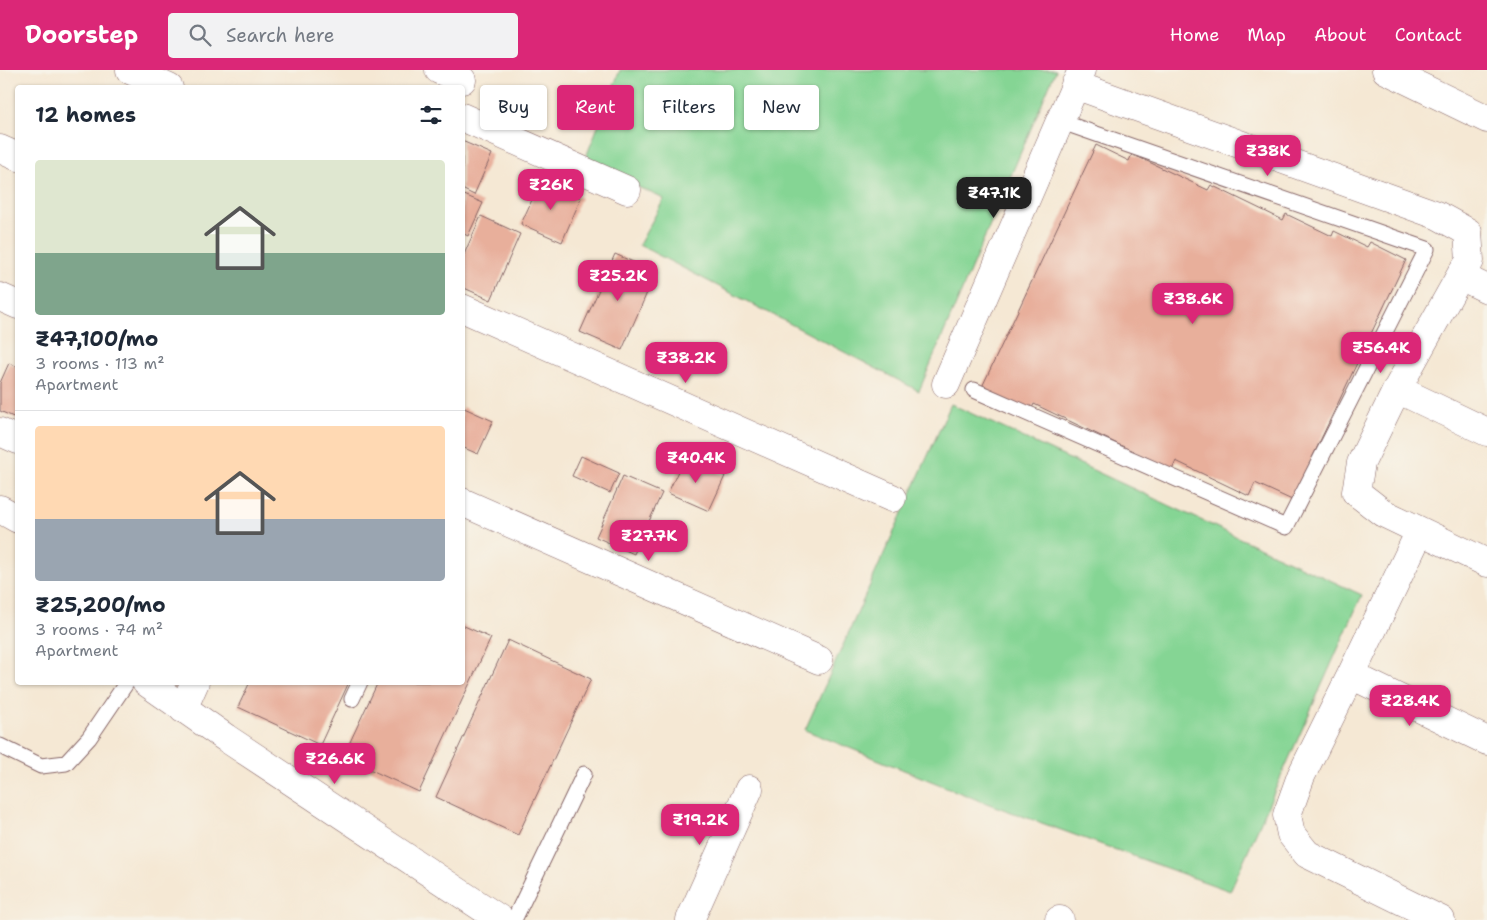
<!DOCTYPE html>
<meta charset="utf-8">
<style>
:root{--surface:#fff;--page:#f2f2f3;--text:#1f2937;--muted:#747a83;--line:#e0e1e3;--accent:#db2777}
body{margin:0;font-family:"Shantell Sans",sans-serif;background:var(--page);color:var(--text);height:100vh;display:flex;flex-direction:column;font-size:19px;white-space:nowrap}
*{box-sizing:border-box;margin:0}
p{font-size:16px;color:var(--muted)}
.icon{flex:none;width:28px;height:28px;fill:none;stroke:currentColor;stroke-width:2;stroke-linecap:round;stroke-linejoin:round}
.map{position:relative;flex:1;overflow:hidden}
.details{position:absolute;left:15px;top:15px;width:450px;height:600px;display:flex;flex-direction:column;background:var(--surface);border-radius:5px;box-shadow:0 1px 4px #0004}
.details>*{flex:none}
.banner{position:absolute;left:480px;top:15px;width:475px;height:45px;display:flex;gap:10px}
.price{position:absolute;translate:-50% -42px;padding:0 11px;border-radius:10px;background:var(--accent);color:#fff;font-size:16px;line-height:32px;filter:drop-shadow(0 1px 2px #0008)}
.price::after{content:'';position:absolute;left:50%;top:30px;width:15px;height:11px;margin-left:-8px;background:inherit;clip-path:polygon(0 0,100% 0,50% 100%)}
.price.on{background:#222;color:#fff}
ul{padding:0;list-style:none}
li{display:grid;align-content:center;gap:10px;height:265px;padding:0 20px}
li+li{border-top:1px solid var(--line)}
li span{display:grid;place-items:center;height:155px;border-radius:5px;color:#555}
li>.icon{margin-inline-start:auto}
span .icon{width:90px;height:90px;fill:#fffc;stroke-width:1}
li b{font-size:21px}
h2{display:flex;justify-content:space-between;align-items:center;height:60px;padding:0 20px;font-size:21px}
.pill{padding:0 18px;border-radius:5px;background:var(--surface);box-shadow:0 1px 4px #0004;font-size:18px;line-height:45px}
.pill.on{background:var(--accent);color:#fff}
header{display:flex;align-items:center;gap:30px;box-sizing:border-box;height:70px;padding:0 25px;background:var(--accent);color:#fff}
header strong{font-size:24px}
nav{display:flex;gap:28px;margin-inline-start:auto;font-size:18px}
.search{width:350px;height:45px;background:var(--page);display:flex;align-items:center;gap:12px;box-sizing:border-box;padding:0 18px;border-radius:5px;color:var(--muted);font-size:19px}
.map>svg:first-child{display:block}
</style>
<header>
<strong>Doorstep</strong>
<div class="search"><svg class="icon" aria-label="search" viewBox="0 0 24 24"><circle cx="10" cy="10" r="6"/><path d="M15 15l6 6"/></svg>Search here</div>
<nav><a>Home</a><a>Map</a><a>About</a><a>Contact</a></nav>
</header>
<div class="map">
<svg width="1487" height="850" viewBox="0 0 1487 850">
<rect width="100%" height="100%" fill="#f7f3e8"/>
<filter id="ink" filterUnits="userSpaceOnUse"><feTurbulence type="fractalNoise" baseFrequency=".02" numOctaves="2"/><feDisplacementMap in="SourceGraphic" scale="10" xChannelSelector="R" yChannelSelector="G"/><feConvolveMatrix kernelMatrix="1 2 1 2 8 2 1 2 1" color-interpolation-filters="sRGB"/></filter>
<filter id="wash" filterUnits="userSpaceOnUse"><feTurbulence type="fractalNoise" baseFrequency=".0096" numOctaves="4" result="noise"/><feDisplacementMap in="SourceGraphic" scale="20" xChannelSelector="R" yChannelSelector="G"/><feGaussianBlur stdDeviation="1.12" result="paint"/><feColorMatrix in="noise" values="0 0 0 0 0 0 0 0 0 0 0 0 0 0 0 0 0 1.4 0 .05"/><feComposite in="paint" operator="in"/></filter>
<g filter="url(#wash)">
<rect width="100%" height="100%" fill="#f5e8d4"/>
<path fill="#85d594" stroke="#687a60" d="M 620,0 L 1056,0 L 919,321 L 639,175 L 664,129 L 584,92 Z
M 951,334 L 1362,525 L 1230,821 L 978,730 L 805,660 Z"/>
<g id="blocks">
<path fill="#e8af9b" d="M 462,71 L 492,84 L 474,125 L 462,119 Z
M 1096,75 L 1129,91 L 1132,84 L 1208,120 L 1211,115 L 1283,150 L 1286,144 L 1332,166 L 1334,161 L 1367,177 L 1370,172 L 1406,190 L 1292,430 L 1255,413 L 1249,426 L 1176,391 L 1172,400 L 1034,334 L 1030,342 L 981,319 Z
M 541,110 L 581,128 L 562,172 L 521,154 Z
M 462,124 L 483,133 L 468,166 L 462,163 Z
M 481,146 L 520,164 L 491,230 L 462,217 L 462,189 Z
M 615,184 L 656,202 L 622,280 L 580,262 Z
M 9,293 L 18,297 L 18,349 L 0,341 L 0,313 Z
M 462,337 L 493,351 L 478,384 L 462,377 Z
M 581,386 L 619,403 L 610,423 L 572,406 Z
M 684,388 L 725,406 L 709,441 L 668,423 Z
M 623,406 L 662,423 L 634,484 L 596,467 Z
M 462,555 L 491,568 L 419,722 L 343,687 L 378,612 L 462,612 Z
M 508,570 L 591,609 L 518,765 L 436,727 Z
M 250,612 L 349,612 L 320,675 L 238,637 Z"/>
</g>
</g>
<g filter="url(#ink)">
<use href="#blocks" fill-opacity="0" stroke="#866566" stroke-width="1"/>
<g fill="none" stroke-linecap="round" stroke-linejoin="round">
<g stroke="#866566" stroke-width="17">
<path id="service" d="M 974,320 L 1286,457 L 1427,179 L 1059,51
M 352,629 L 360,612
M 0,676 L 41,696 L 66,693 L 89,668 L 127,612
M 514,850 L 584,704"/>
</g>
<g stroke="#866566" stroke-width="29">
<path id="minor" d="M 130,0 L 169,18
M 439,0 L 462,10
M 1386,0 L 1487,49
M 1075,15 L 1437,145 L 1468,162 L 1470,191 L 1460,206 L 1397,319 L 1361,393 L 1356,422 L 1383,443 L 1487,493
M 462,47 L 627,120
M 0,79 L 18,87
M 1460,206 L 1487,219
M 0,227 L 18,235
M 462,238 L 892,428
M 946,314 L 1082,0
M 1397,319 L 1487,362
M 0,362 L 18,370
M 462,432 L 819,590
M 1420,461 L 1351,605 L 1301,706 L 1287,745 L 1291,764 L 1307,784 L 1441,850
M 1351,605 L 1487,671
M 183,639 L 195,612
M 690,850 L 749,719
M 1059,850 L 1060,850"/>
</g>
<g stroke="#866566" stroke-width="29">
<path id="tertiary" d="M 0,439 L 18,449
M 146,612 L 226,668 L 501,850"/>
</g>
<use href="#service" stroke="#fff" stroke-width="15"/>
<use href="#minor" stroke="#fff" stroke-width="28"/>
<use href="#tertiary" stroke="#fff" stroke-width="28"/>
</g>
</g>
</svg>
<b class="price" style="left:1268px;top:107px">₹38K</b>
<b class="price" style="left:551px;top:141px">₹26K</b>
<b class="price on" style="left:994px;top:149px">₹47.1K</b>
<b class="price" style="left:618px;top:232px">₹25.2K</b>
<b class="price" style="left:1193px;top:255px">₹38.6K</b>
<b class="price" style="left:1381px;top:304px">₹56.4K</b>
<b class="price" style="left:686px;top:314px">₹38.2K</b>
<b class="price" style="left:696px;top:414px">₹40.4K</b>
<b class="price" style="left:649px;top:492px">₹27.7K</b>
<b class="price" style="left:1410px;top:657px">₹28.4K</b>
<b class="price" style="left:335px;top:715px">₹26.6K</b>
<b class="price" style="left:700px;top:776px">₹19.2K</b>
<div class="banner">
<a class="pill">Buy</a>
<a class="pill on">Rent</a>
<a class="pill">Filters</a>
<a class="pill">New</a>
</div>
<section class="details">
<h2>12 homes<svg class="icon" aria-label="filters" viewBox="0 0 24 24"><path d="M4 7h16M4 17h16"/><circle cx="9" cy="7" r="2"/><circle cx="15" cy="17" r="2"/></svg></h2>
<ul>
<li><span style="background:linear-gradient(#dfe7d0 60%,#7fa58c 0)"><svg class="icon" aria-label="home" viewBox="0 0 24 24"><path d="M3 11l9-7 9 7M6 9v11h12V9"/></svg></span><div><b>₹47,100/mo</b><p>3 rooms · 113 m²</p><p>Apartment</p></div></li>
<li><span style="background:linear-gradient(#ffd9b3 60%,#9aa5b1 0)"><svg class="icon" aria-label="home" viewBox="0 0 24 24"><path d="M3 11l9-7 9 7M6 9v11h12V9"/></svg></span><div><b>₹25,200/mo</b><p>3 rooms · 74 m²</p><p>Apartment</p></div></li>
</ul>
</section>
</div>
